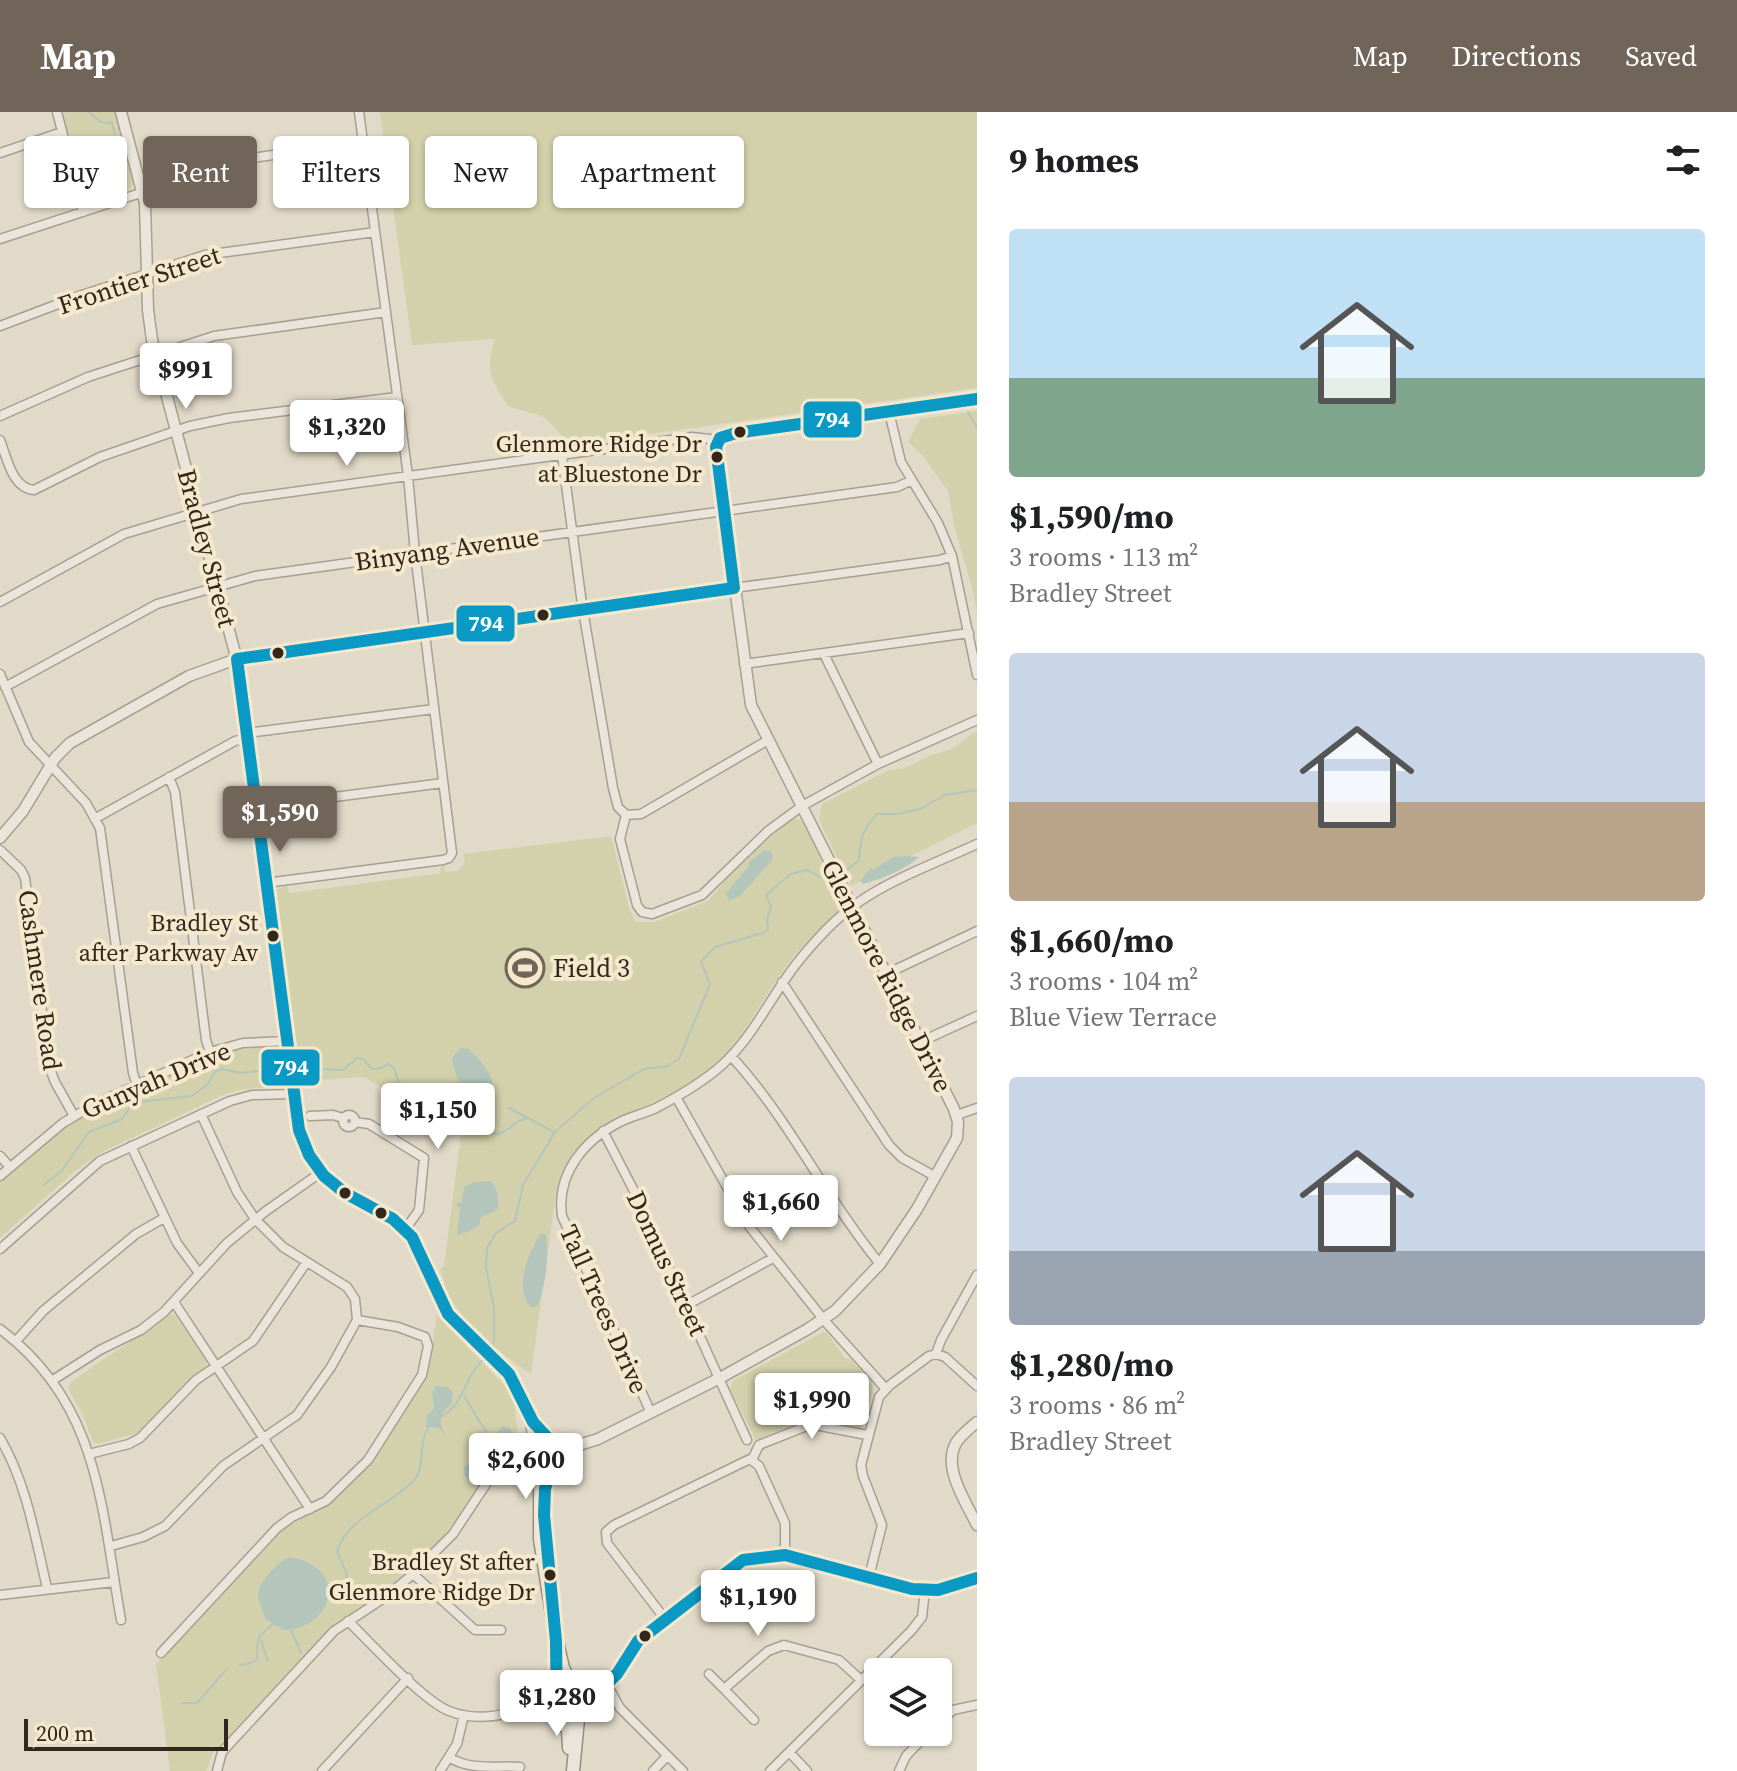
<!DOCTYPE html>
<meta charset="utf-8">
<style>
:root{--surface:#fff;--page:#f6f6f6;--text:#202124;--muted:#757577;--accent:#706558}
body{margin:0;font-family:"Source Serif 4",serif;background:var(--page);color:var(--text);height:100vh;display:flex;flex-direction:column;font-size:30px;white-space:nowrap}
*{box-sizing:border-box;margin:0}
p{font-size:26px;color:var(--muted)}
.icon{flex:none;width:44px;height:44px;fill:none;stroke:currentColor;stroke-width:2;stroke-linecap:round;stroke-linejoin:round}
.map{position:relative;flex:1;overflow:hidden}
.panel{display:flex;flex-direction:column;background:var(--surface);width:760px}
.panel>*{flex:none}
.hud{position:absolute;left:24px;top:24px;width:760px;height:72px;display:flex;gap:16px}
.tools{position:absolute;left:864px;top:1546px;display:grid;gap:16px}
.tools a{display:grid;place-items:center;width:88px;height:88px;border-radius:8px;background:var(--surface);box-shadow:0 2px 6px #0004;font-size:40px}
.scale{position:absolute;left:24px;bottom:20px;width:204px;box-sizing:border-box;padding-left:8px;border:4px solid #33261c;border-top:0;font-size:22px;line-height:28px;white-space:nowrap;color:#33261c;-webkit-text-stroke:6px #f4e8cd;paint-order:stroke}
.price{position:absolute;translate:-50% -68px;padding:0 18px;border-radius:8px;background:#fff;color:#222;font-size:26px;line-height:52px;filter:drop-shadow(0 2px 4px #0008)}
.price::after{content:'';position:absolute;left:50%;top:48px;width:24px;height:18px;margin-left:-12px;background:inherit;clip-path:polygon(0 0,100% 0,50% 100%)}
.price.on{background:var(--accent);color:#fff}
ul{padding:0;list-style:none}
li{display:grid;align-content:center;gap:16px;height:424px;padding:0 32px}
li span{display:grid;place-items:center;height:248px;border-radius:8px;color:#555}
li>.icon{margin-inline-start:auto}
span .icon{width:144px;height:144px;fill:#fffc;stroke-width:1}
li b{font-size:34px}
h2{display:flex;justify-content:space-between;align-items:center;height:96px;padding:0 32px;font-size:34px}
.tag{padding:0 28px;border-radius:8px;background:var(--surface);box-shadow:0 2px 6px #0004;font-size:28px;line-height:72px}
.tag.on{background:var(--accent);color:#fff}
header{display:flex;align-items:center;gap:48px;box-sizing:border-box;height:112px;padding:0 40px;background:var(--accent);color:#fff}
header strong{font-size:38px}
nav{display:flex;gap:44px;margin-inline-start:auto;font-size:28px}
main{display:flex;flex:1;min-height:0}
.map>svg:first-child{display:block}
</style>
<header>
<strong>Map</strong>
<nav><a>Map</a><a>Directions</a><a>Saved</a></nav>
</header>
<main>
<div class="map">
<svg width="977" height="1659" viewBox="0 0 977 1659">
<rect width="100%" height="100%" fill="#e2dac8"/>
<path fill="#d2d1ab" d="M 61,0 L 115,0 L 134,70 L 131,76 L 93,90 L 86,87 Z
M 380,0 L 977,0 L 977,276 L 571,333 L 544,305 L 508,294 C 490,265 485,260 495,227 L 412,233 Z
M 977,299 L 977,501 L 972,476 L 954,413 L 948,379 L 923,344 L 908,330 L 920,307 Z
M 977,619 L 977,711 L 851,774 L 819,708 L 822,692 L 889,658 C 907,658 916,650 931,643 C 939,640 949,639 956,634 C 964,630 968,623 977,619 Z
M 793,706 L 801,708 L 804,713 L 842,790 L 840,799 C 816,819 794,841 777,867 C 754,902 736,937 702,963 C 647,1005 574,1001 556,1082 L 531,1262 C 505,1244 467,1216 451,1187 C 445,1178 444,1168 440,1157 L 444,1154 L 461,1022 L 364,965 L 303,969 L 300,965 L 296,935 L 292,935 L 274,778 L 287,774 L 289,781 L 436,762 L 441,761 L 440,755 L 444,754 L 446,760 L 457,759 L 465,752 L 463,742 L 611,724 L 630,799 L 636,810 L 654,810 L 708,789 L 742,749 Z
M 276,934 L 280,939 L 284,971 L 281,975 L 244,977 L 223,983 L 102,1040 L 76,1058 L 0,1126 L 0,1070 L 58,1020 L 81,1004 L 203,948 L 235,938 Z
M 170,1202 L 175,1203 L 207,1249 L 205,1255 L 192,1264 L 137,1321 L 98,1332 L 93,1330 L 82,1301 L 69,1279 L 70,1271 C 102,1246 138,1227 170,1202 Z
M 437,1203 L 506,1275 L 514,1290 L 518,1322 L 515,1329 L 497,1346 L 458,1405 L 435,1434 L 378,1485 L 332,1514 L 213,1641 L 206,1659 L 170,1659 L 156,1552 L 282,1417 L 330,1392 L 369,1354 L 428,1262 Z
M 823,1220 L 826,1220 L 845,1246 L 851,1247 L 872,1271 L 873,1280 L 862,1317 L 833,1309 L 810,1307 L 756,1328 L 730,1277 L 733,1269 Z"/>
<path fill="#b4c6bb" d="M 765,738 L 771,739 L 773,747 L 740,784 L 729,789 L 726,781 L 749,754 L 749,750 Z
M 908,744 L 919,745 C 905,758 881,767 863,772 L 860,769 L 871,756 L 873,758 L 893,745 Z
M 461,936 L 469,937 C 482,950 495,963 493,983 L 483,991 C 465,987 454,964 452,946 Z
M 491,1069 C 498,1079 500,1087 497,1098 L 480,1106 L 480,1112 L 470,1119 L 457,1123 L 460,1096 L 456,1094 L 457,1091 L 462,1090 L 464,1075 L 474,1070 Z
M 540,1122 L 546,1122 C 549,1143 546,1175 537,1194 L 532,1196 C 512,1177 529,1141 540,1122 Z
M 436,1274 L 448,1275 L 453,1280 L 452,1291 C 439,1302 437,1310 447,1326 L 439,1316 L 426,1315 L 427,1303 L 434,1296 L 432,1280 Z
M 503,1314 L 509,1316 L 513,1321 L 511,1327 L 479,1365 L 469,1368 L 464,1363 L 464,1355 L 477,1349 Z
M 290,1445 C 352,1456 332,1518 283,1518 L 265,1507 C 263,1499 258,1488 258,1480 C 259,1470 281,1447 290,1445 Z"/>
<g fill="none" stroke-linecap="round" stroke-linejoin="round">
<path stroke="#b4c6bb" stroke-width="2" d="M 89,0 L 101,10 L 112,11 L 119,38 L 111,52
M 968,300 L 977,315
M 841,763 L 859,748 C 860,727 863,717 877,702 L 896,702 L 920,697 L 945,683 L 977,678
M 295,955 L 343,958 L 357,946 L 363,947 L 372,957 L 378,957 L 389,952 L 394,956 L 397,967 L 404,977 C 425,990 477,1028 501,1021 C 512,1017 514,1008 528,1006
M 509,996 L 554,1020
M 44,1073 L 62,1058 L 89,1020 L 122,1007 L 131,994 L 139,990 L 192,984 L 208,972 L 215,960 L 222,957 L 240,961 L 285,956
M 489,1237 L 494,1230 L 494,1196 L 486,1156 L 487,1136 L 496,1121 L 515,1109 L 523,1073 L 555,1020 L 594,986 L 644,957 L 668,954 L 679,947 L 710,872 L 701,850 L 715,835 L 763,821 L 768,817 L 767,808 L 771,794 L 766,783 L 791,762 L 807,758 L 828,769 L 832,767
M 464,1284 L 491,1328
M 439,1306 C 456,1296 459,1288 467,1271 C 471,1260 480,1252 486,1243
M 329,1482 C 356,1476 347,1459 337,1440 C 345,1406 392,1393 414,1368 C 426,1355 417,1335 428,1316
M 291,1518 L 301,1541
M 261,1528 L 268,1549
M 240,1553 C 267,1550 253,1542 259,1525 L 272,1513
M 182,1591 L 197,1591 L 226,1558"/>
<g stroke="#a69f92" stroke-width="11">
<path id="minor" d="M 57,0 L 83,100
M 0,41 L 62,20
M 0,127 L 229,52 L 259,45 L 363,30
M 0,214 L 82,183 L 205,143 L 375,120
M 889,300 L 901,350 L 938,411 L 952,444 L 977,563
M 0,304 L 88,265 L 214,224 L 386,200
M 0,328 C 7,346 12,376 34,378 L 100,345 L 190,314 L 229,306 L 397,285
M 562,343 L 582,492 L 613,676 L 618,695 L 626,703
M 734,476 L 940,448 L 952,444
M 0,490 L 124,422 L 241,387 L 692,325 L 718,328
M 824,542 L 878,652
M 744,552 L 969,521
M 0,562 L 29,630 L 86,691 L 100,716 L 133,961 L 137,973
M 5,575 L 157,492 L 255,464 L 897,375 L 910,369
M 247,621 L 434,597
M 169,665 L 175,680 L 206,928 L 210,940
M 257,695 L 443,671
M 626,703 L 620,727 L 637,793 L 642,800 L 652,802 L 702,783 L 768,719 L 802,694 L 878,652 L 977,608
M 626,703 L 641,702 L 768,628
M 96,706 L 235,629 L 248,626
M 0,738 L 21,758 L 25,766 L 49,954 L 55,970 L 74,1004
M 266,771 L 443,748 L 449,746 L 452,741 L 415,441 L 408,364 L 359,0
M 886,862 L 977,819
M 782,870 L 889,1033 L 902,1046 L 936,1065
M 920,930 L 977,904
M 731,944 C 789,1007 826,1086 880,1152
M 676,985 L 749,1114 L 824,1208 L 885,1276
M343 1009a6 6 0 1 1 12 0a6 6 0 1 1-12 0Z
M 957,1003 L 977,996
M 310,1004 L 333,1003 L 343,1006
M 355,1010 L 369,1012 L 424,1046 L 419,1098 L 405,1118
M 603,1019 L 632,1075 L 747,1328
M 131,1034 L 177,1131 L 199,1161
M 0,1044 L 10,1055
M 0,1064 L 63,1011 L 95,992 L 210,940 L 243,931 L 286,929
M 0,1137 L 100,1049 L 230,989 L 252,983 L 293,982
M 174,1190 L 310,1397
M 687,1193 L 773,1146
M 0,1217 C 100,1292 101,1395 121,1508
M 16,1229 L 43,1199 L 136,1122 L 164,1106
M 936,1242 L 941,1228 L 977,1163
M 53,1268 L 100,1238 L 141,1218 L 164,1200 L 227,1131 L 266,1099 L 320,1061
M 651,1301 L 562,1104 C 556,1061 585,1027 622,1009 C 633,1004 645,1001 656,996 C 679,984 702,971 722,953 C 754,924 771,884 797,851 C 813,831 832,810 852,795 C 888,768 936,751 977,732
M 0,1326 C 27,1372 35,1425 47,1476
M 89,1342 L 129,1332 L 140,1326 L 196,1268 L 253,1229 L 306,1151
M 752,1348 L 759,1333 L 807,1314 L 815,1313 L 867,1323
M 111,1434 L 143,1425 L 165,1414 L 223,1354 L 297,1303 L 331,1255 L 357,1208 L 355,1187 L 347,1175 L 283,1135 L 255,1107 L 237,1080 L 201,1002
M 413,1462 L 475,1518 L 501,1518
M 869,1465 L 882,1413 L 863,1364 L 861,1353 L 879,1285 L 890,1273 L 929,1244 L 936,1242 L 945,1245 L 977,1274
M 0,1483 L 114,1470
M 665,1507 L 607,1431 L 606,1420 L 614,1413 L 750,1347 L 759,1354 L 785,1411 L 785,1443
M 348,1509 C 371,1531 422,1588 449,1599 C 484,1613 524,1599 555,1583
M 161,1541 L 277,1416 L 292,1405 L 326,1389 L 368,1348 L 422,1263 L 428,1234 L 425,1225 L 398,1215 L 357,1208
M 709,1562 L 724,1577
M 606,1571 L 620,1596 L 683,1659
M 530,1597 L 559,1600
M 754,1608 L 724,1577 L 768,1539 L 784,1533 L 839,1548 L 861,1568
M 938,1611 L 953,1598 L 977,1593
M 790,1641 L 807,1659
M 450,1646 C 473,1659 495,1653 520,1655
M 217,1659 L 222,1640 L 334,1519 L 387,1484 L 413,1462 L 453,1422 L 494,1360 L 532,1333
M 322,1659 L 408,1566
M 440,1659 L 457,1632 L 464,1603
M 653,1659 L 667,1644
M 770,1659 L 911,1519 L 922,1505 L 925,1478
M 899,1659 L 906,1644 L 929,1620"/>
</g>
<g stroke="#a69f92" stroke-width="13">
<path id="tertiary" d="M 121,0 L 145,91 L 148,198 L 152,228 L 239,556 L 293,982 C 299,1030 309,1064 355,1087 C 372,1096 389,1102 402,1115 C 426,1138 428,1170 445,1197 C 453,1209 463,1218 474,1228 C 509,1261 529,1281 534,1331
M 0,726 L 23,699 L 55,646 L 70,631 L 189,564 L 231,549 L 273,540 L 734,476
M 977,1310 C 969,1317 959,1324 955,1333 C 943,1357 967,1392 977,1413
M 556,1346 L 573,1335 L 598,1327 L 720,1266 L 808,1217 L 835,1199 L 880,1152 L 917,1097 L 957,1026 L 958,1010 L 954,997 L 751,593 L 716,335 L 720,326 L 736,321 L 977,287
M 575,1578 L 602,1573
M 581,1593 L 617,1562 L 643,1525 L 732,1455 L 756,1445 L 785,1443 L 912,1477 L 938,1478 L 977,1466"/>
</g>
<g stroke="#968e82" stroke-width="15">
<path id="secondary" d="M 540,1353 L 540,1427 L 555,1521 L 563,1556 L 574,1577
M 545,1373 C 547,1360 558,1348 557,1336 L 547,1327 L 535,1329 L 530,1339 L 533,1349 L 542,1354 L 552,1352
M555 1589a13 13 0 1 1 26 0a13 13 0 1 1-26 0Z
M 560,1601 L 568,1619 L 569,1636
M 573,1659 L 579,1597"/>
</g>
<use href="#minor" stroke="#eae4da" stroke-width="8"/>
<use href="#tertiary" stroke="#eae4da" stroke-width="10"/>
<use href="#secondary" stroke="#eae4da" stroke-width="12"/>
<g stroke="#f4e8cd" stroke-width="18">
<path id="bus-1" d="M 734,476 L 716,335 L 720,326 L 736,321 L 977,287
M 237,547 L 299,1018 L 309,1043 L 324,1064 L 345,1081 L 393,1107 L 412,1125 L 448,1202 L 509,1262 L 533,1310 L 557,1336 L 545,1377 L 544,1403 L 556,1529 L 557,1598 L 566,1603 L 575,1601 L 617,1562 L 638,1529 L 743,1448 L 785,1443 L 912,1477 L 938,1478 L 977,1466
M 237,547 L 734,476"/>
</g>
<use href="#bus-1" stroke="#0a98c5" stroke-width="12"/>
</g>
<defs>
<g id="stadium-ring" transform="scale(2)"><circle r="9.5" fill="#f4e8cd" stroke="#706558" stroke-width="1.5"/><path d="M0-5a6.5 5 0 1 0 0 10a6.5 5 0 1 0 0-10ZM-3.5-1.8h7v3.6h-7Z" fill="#706558"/></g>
</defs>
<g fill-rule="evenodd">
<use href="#stadium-ring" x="525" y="856"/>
</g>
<g fill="#33261c" stroke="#f4e8cd" stroke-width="3">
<circle cx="740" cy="320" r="7"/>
<circle cx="717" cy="345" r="7"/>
<circle cx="543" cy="503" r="7"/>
<circle cx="278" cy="541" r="7"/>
<circle cx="273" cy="824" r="7"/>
<circle cx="345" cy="1081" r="7"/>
<circle cx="381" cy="1101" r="7"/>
<circle cx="550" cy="1463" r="7"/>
<circle cx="645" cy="1524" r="7"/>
</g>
<g text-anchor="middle" stroke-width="8" stroke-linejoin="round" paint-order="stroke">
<g font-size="24" fill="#33261c" stroke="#f4e8cd" text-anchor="end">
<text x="702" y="340">Glenmore Ridge Dr<tspan x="702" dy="30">at Bluestone Dr</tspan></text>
<text x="258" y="819">Bradley St<tspan x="258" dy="30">after Parkway Av</tspan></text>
<text x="535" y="1458">Bradley St after<tspan x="535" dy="30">Glenmore Ridge Dr</tspan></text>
</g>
<g font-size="26" fill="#33261c" stroke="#f4e8cd">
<text transform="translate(139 168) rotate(-18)" y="9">Frontier Street</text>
<text transform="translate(207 436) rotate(75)" y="9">Bradley Street</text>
<text transform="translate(447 437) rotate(-8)" y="9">Binyang Avenue</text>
<text transform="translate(887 864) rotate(63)" y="9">Glenmore Ridge Drive</text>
<text transform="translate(40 868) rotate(82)" y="9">Cashmere Road</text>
<text transform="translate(156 968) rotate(-23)" y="9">Gunyah Drive</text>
<text transform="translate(667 1151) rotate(65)" y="9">Domus Street</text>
<text transform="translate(604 1197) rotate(66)" y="9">Tall Trees Drive</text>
</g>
<g font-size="26" fill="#33261c" stroke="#f4e8cd" text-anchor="start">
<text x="553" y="865">Field 3</text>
</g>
</g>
<g stroke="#f4e8cd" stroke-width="3">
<rect x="802" y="288" width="61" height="39" rx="8" fill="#0a98c5"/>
<rect x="455" y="492" width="61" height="39" rx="8" fill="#0a98c5"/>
<rect x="260" y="936" width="61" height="39" rx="8" fill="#0a98c5"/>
</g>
<g font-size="22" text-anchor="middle" font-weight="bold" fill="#fff">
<text x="832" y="315">794</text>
<text x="486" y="519">794</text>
<text x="291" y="963">794</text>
</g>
</svg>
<div class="tools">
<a><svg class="icon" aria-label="layers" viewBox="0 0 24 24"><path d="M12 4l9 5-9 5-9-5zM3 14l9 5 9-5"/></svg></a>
</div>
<div class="scale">200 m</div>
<b class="price" style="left:186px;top:299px">$991</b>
<b class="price" style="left:347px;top:356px">$1,320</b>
<b class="price on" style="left:280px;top:742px">$1,590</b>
<b class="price" style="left:438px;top:1039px">$1,150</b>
<b class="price" style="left:781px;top:1131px">$1,660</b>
<b class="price" style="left:812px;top:1329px">$1,990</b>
<b class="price" style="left:526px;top:1389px">$2,600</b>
<b class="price" style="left:758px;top:1526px">$1,190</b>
<b class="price" style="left:557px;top:1626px">$1,280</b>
<div class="hud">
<a class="tag">Buy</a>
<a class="tag on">Rent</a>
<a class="tag">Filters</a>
<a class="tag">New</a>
<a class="tag">Apartment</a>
</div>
</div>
<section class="panel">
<h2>9 homes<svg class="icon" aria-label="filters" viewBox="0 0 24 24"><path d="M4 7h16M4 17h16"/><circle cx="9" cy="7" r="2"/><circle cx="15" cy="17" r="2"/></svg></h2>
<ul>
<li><span style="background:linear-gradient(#bfe0f5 60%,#7fa58c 0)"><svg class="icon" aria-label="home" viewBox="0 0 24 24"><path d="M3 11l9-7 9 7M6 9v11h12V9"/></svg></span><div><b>$1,590/mo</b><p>3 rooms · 113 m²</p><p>Bradley Street</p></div></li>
<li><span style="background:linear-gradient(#c9d6e8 60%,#b9a48a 0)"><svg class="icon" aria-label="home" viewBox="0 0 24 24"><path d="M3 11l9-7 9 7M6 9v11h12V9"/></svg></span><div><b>$1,660/mo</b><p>3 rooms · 104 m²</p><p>Blue View Terrace</p></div></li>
<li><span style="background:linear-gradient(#c9d6e8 70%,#9aa5b1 0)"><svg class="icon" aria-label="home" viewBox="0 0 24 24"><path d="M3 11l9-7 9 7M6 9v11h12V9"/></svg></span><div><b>$1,280/mo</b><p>3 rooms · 86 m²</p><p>Bradley Street</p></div></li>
</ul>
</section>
</main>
